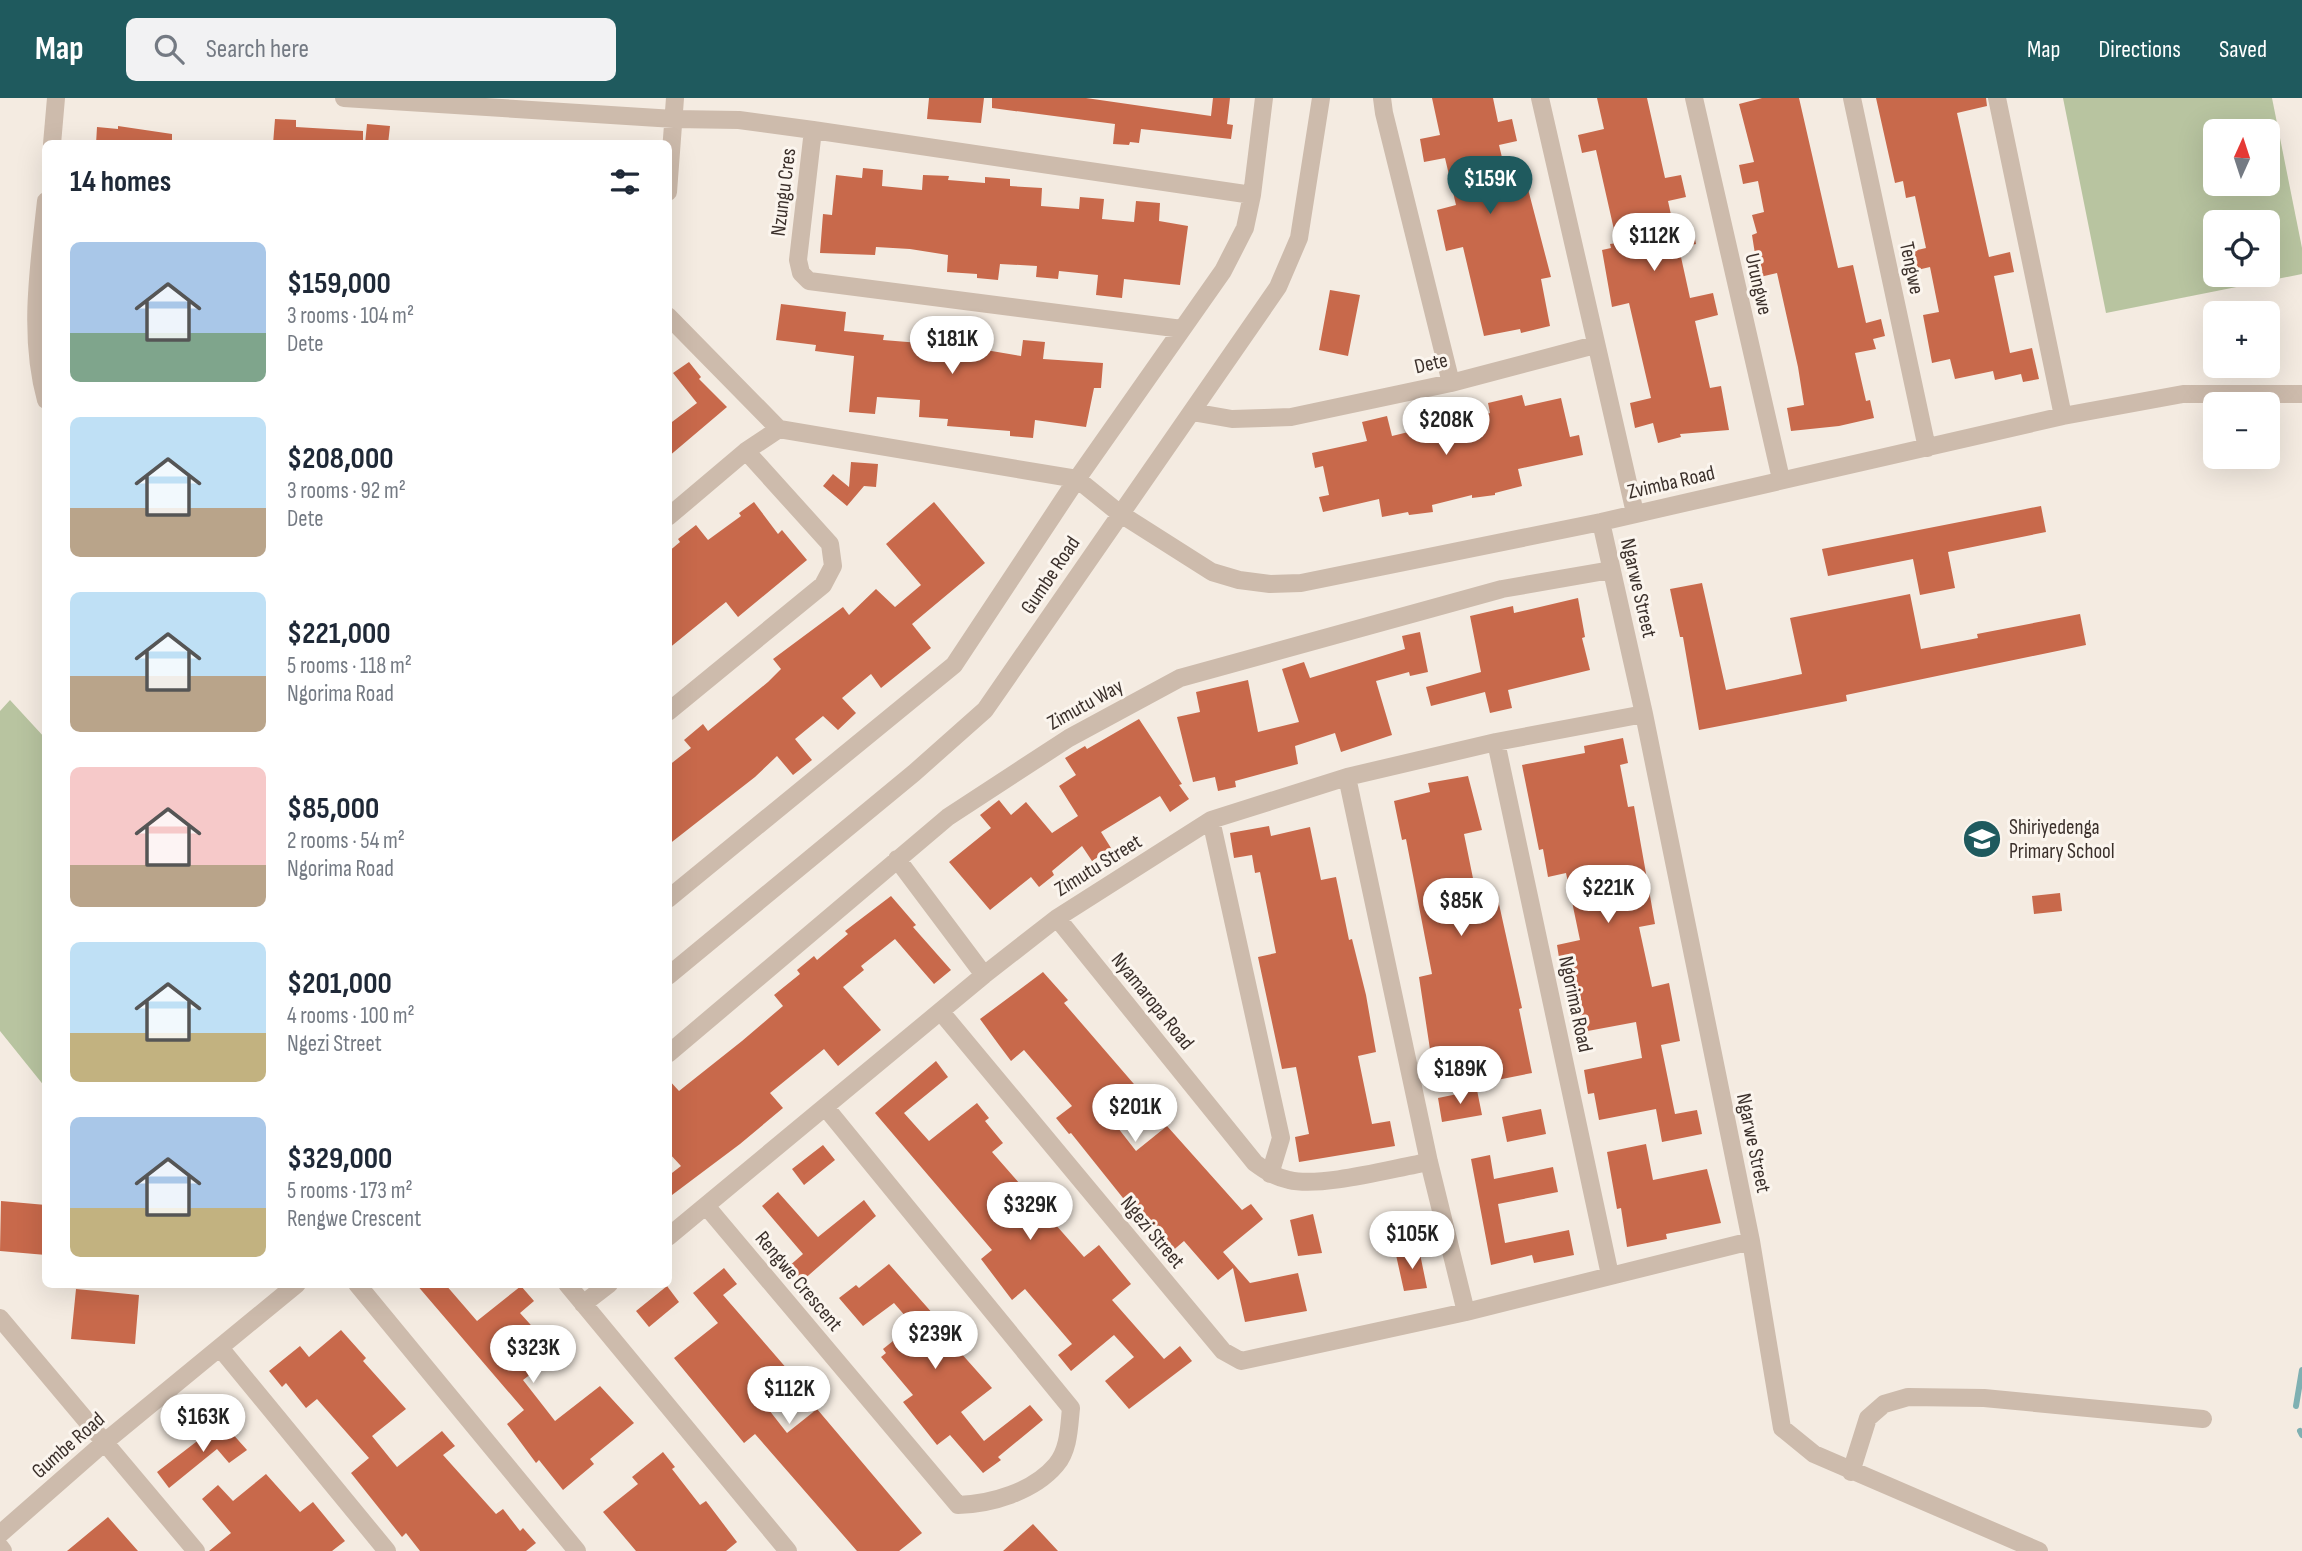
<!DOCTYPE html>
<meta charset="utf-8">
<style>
:root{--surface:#fff;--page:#f2f2f3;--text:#1f2937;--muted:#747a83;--accent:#1f5a5e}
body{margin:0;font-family:"Sofia Sans Condensed",sans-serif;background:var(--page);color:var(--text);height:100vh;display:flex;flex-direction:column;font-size:26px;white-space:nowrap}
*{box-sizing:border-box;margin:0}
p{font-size:23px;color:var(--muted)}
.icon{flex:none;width:38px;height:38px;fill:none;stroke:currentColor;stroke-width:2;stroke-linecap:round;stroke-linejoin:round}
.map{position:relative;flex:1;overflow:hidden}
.panel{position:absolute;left:42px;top:42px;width:630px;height:1148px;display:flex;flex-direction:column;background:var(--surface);border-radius:10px;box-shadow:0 7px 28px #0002}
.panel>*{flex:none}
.needle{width:46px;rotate:3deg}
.buttons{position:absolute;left:2203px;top:21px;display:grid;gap:14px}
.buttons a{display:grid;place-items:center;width:77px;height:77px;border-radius:10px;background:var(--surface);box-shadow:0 7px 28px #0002;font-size:35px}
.price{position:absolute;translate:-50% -60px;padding:0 16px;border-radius:24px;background:#fff;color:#222;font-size:23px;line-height:46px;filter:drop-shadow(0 2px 4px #0008)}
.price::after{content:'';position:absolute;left:50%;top:42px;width:21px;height:16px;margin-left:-10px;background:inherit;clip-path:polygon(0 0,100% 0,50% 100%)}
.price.selected{background:var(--accent);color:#fff}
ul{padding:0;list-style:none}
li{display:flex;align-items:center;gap:21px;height:175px;padding:0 28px}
li span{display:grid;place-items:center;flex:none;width:196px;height:140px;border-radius:10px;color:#555}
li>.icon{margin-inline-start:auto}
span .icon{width:84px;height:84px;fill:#fffc;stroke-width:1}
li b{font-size:30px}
h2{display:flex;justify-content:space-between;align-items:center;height:84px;padding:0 28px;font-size:30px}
header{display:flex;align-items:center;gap:42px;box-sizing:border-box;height:98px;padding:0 35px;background:var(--accent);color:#fff}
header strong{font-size:33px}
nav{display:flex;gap:38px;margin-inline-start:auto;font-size:24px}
.search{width:490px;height:63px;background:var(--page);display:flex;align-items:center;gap:18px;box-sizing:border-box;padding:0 24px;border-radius:10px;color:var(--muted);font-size:26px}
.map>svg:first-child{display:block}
</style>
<header>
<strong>Map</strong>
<div class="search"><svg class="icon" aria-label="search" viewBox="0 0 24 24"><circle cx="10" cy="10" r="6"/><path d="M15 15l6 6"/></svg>Search here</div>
<nav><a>Map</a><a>Directions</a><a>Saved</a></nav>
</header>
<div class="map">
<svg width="2302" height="1453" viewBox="0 0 2302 1453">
<rect width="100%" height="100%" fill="#f4ebe1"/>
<path fill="#b8c4a0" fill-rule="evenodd" d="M 2063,0 L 2272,0 L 2302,150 L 2302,176 L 2106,215 ZM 2216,33 L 2268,33 L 2268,86 L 2216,86 ZM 2216,124 L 2268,124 L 2268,177 L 2216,177 Z
M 10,602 L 45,640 L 45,989 L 0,933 L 0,613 Z"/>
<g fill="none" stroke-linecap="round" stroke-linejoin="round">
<path stroke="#7fb0b2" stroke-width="6" d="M 2296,1308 L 2302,1272
M 2300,1333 L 2302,1337"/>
</g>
<path fill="#c8694b" d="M 929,0 L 984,0 L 981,25 L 927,21 Z
M 992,0 L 1086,0 L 1211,18 L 1213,0 L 1230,0 L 1227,26 L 1233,27 L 1231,41 L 1141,31 L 1139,45 L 1130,44 L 1129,47 L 1113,46 L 1115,26 L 992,10 Z
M 1432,0 L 1493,0 L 1498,24 L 1512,21 L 1517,43 L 1499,47 L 1506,76 L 1523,72 L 1551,179 L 1541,181 L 1550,228 L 1521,235 L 1520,231 L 1484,238 L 1463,149 L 1446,153 L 1437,112 L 1456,107 L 1445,60 L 1424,64 L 1420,41 L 1440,37 Z
M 1597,0 L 1647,0 L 1665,80 L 1681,77 L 1686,99 L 1668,103 L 1675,135 L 1693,131 L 1696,146 L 1679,150 L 1690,200 L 1713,195 L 1718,217 L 1695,223 L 1710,290 L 1721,288 L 1729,332 L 1680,336 L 1681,339 L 1658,345 L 1653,325 L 1635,330 L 1630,305 L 1651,300 L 1629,205 L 1612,209 L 1602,152 L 1611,150 L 1610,146 L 1617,145 L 1596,52 L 1582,55 L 1578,37 L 1604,31 Z
M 1762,0 L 1799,0 L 1838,170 L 1853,167 L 1866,225 L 1881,221 L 1885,238 L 1873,241 L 1876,251 L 1855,255 L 1866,303 L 1870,302 L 1874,320 L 1839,328 L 1791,333 L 1787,310 L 1804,307 L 1798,269 L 1777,175 L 1760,179 L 1755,156 L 1752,137 L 1757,135 L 1752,117 L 1764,114 L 1758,83 L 1743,86 L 1739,67 L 1754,64 L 1739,6 Z
M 1876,0 L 1986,0 L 1987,8 L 1957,15 L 1989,159 L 2010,154 L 2014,174 L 1994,178 L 2010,255 L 2032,250 L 2039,281 L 2023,284 L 2021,276 L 1995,282 L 1993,273 L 1955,281 L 1950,261 L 1932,265 L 1923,217 L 1939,214 L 1930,169 L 1913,173 L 1909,154 L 1926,150 L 1915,98 L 1906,100 L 1903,83 L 1895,85 Z
M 275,21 L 296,22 L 296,29 L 363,33 L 363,46 L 273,46 Z
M 367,26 L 390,28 L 388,46 L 365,46 Z
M 118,28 L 172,36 L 172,46 L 96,46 L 97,29 L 118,31 Z
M 863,70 L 883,72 L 882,88 L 922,92 L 923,77 L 949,78 L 948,82 L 985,85 L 985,79 L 1010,81 L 1010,88 L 1042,90 L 1041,108 L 1079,111 L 1080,99 L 1104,101 L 1102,121 L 1134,124 L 1136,103 L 1160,105 L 1159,123 L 1188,128 L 1180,187 L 1124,181 L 1122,200 L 1096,197 L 1098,177 L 1059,173 L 1058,181 L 1036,179 L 1037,168 L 1000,166 L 998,182 L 977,180 L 977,176 L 947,174 L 948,157 L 910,151 L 876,149 L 875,157 L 820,155 L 823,116 L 832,117 L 836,77 L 862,80 Z
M 1330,192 L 1360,197 L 1348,258 L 1319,252 Z
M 781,206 L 846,214 L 844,233 L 884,237 L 883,242 L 932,246 L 933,243 L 1021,258 L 1023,242 L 1045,244 L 1043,261 L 1103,265 L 1101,290 L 1094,290 L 1086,329 L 1035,322 L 1033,340 L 1010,338 L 1010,333 L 947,328 L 948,321 L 919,319 L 920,302 L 877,299 L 875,316 L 849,314 L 854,258 L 815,253 L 816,247 L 776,242 Z
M 689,264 L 701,279 L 699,281 L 727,309 L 668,359 L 668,327 L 697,305 L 673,275 Z
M 1522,297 L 1525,308 L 1561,300 L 1570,339 L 1579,337 L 1583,357 L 1518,371 L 1522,388 L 1495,395 L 1495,397 L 1472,400 L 1472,397 L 1432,407 L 1433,414 L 1409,417 L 1408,414 L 1382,419 L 1379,401 L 1323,414 L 1319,399 L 1329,397 L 1323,368 L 1315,370 L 1312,355 L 1367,343 L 1362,324 L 1387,318 L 1392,338 L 1437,327 L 1433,311 L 1450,306 L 1454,324 L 1490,315 L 1488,305 Z
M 851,364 L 878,366 L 876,389 L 864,388 L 847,408 L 823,388 L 833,376 L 849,389 Z
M 754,404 L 778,436 L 782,432 L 807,462 L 738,519 L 726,504 L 668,551 L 668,454 L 680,444 L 678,441 L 696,427 L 708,442 L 741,418 L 739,415 Z
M 934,404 L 985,465 L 912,526 L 931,550 L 881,590 L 871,576 L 842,600 L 856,615 L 838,632 L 823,618 L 795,641 L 812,662 L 793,677 L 777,658 L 755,679 L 668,747 L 668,668 L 691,650 L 684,642 L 703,626 L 708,633 L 768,584 L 781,571 L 773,561 L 843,509 L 849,517 L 876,491 L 895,509 L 921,487 L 886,446 Z
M 2041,408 L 2046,434 L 1948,454 L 1955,490 L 1920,497 L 1913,461 L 1828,478 L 1822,451 Z
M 1702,485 L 1726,592 L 1802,576 L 1790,520 L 1910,496 L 1921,551 L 1978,540 L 1977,536 L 2080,516 L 2086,547 L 1846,597 L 1847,603 L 1699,632 L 1683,539 L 1680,539 L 1670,491 Z
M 1578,500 L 1585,539 L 1582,540 L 1590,572 L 1508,592 L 1512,610 L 1490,615 L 1485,594 L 1431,608 L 1426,589 L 1481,574 L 1470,518 L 1513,508 L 1514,515 Z
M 1420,534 L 1428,574 L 1410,578 L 1409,574 L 1376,583 L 1392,637 L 1341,654 L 1335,635 L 1295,648 L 1298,666 L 1235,683 L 1236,689 L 1218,693 L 1215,679 L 1193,684 L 1177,619 L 1200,614 L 1196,594 L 1248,582 L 1258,634 L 1299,624 L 1282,571 L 1304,564 L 1310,580 L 1405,551 L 1402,538 Z
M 1139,621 L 1182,686 L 1179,687 L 1189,701 L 1170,714 L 1160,698 L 1101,734 L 1111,750 L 1092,763 L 1082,748 L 1052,773 L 1054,777 L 1039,789 L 1031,779 L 990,812 L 949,764 L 991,730 L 980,717 L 999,702 L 1011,717 L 1026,704 L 1052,735 L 1078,718 L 1059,688 L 1076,677 L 1065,660 L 1085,648 L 1087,651 Z
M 1623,640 L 1628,665 L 1620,667 L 1628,709 L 1634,708 L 1655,826 L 1639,829 L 1652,889 L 1669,885 L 1680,943 L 1661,947 L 1675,1016 L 1697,1012 L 1702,1036 L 1662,1044 L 1656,1011 L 1599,1022 L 1594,995 L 1588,996 L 1584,972 L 1642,960 L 1636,924 L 1577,935 L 1572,910 L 1576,910 L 1569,870 L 1561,872 L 1557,847 L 1580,842 L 1566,775 L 1548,779 L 1543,751 L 1539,752 L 1522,667 L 1585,655 L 1584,648 Z
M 1468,678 L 1482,732 L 1464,736 L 1477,800 L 1497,797 L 1522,910 L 1519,911 L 1532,975 L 1492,983 L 1488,960 L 1433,971 L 1419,879 L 1432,876 L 1406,741 L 1402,742 L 1394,703 L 1430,694 L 1428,685 Z
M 1269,728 L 1271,738 L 1310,729 L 1321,782 L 1336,779 L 1349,842 L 1352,841 L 1366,897 L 1376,954 L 1358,958 L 1372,1026 L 1390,1023 L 1395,1048 L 1299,1064 L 1295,1039 L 1309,1036 L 1296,969 L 1282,971 L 1258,859 L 1276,855 L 1260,774 L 1255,775 L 1252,757 L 1234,760 L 1230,735 Z
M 2060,795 L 2062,813 L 2034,816 L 2032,798 Z
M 891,798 L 916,827 L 913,829 L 951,872 L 934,886 L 895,841 L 861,868 L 864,872 L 843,889 L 881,932 L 838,968 L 824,951 L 770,995 L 783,1010 L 740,1046 L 668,1100 L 668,1078 L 681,1068 L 668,1054 L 668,981 L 679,993 L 742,943 L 783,908 L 774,897 L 800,876 L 797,872 L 814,858 L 817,862 L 848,836 L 845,833 Z
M 1043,874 L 1068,902 L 1064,905 L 1146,1000 L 1115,1025 L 1118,1030 L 1136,1053 L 1167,1028 L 1242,1112 L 1251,1106 L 1263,1121 L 1223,1154 L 1250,1185 L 1298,1175 L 1307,1213 L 1245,1224 L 1233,1170 L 1218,1182 L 1184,1143 L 1170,1155 L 1130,1102 L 1127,1105 L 1071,1035 L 1069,1036 L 1056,1020 L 1072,1008 L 1024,952 L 1011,963 L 999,947 L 980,921 Z
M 936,963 L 948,979 L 904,1015 L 929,1043 L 977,1005 L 989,1020 L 985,1023 L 1003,1045 L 992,1054 L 1084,1159 L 1099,1147 L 1131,1186 L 1112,1202 L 1164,1261 L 1180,1248 L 1192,1263 L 1129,1311 L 1105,1283 L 1134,1259 L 1114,1237 L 1071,1273 L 1058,1257 L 1072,1246 L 1025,1191 L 1012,1202 L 981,1161 L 992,1152 L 875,1015 Z
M 1477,992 L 1482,1017 L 1442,1024 L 1438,1000 Z
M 1541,1011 L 1546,1036 L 1507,1044 L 1502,1019 Z
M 1646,1046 L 1653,1082 L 1707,1071 L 1721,1125 L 1666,1136 L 1667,1141 L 1627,1149 L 1621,1110 L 1617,1111 L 1607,1054 Z
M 823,1047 L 835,1062 L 804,1087 L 792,1071 Z
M 1490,1057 L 1494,1081 L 1553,1069 L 1558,1094 L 1498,1106 L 1505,1145 L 1569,1132 L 1574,1157 L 1534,1165 L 1532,1157 L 1491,1167 L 1471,1061 Z
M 778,1094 L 818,1139 L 864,1102 L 876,1118 L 801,1184 L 788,1169 L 803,1156 L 762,1108 Z
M 1,1103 L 46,1107 L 46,1157 L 0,1153 Z
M 1313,1116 L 1322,1155 L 1298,1158 L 1290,1122 Z
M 1419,1151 L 1427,1190 L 1404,1193 L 1396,1157 Z
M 889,1166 L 956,1242 L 952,1245 L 992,1290 L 961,1314 L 984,1343 L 1030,1307 L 1043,1322 L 998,1359 L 1001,1362 L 983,1375 L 950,1337 L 937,1347 L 903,1304 L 913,1297 L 881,1259 L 886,1255 L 883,1251 L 913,1227 L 894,1205 L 863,1228 L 839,1200 L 856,1187 L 859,1190 Z
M 724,1170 L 737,1186 L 723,1197 L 801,1287 L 769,1312 L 787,1335 L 817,1311 L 922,1435 L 899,1453 L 857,1453 L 755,1336 L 744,1345 L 674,1260 L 718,1225 L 693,1195 Z
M 416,1186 L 445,1186 L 477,1223 L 521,1188 L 534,1203 L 520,1215 L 557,1256 L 523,1282 L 555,1323 L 600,1288 L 634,1325 L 590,1361 L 594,1366 L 563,1392 L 539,1362 L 536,1365 L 507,1326 L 524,1312 Z
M 667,1188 L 679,1204 L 649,1229 L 636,1213 Z
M 76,1191 L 139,1197 L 135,1246 L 71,1241 Z
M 341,1232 L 366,1260 L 363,1263 L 406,1311 L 372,1338 L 397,1369 L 442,1333 L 455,1348 L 443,1357 L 496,1416 L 503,1411 L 520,1433 L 523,1430 L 536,1445 L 526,1453 L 420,1453 L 406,1435 L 402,1439 L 351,1375 L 369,1360 L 317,1301 L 306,1310 L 286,1285 L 282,1289 L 269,1273 L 300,1248 L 309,1259 Z
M 222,1324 L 247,1352 L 229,1365 L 217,1351 L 169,1390 L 157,1374 Z
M 663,1354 L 675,1369 L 672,1371 L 700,1407 L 706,1403 L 737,1444 L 726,1453 L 636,1453 L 603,1414 L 638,1386 L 632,1379 Z
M 266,1376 L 300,1414 L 313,1404 L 345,1443 L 332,1453 L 209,1453 L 231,1435 L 202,1401 L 218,1387 L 233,1403 Z
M 108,1419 L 138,1453 L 67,1453 Z
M 1033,1426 L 1058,1453 L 1003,1453 Z"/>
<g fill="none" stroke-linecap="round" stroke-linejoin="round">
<path stroke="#cdbbac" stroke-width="18" d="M 344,0 L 674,21 L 739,22 L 813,32
M 1382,0 L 1384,15 L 1451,285
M 1540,0 L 1635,415
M 1694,0 L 1781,381
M 1852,0 L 1927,350
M 1997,0 L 2063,318
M 52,46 L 56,0
M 668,94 L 675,0
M 46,103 C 39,168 28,238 46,302
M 668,218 L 779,331
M 1182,231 L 809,183 L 801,175 L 798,162 L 813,32 L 1252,97
M 1192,314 L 1232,321 L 1291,319 L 1451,285 L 1595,247
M 668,419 L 746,353 L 779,331 L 1077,381 L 1119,415 L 1212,474 L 1239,482 L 1270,486 L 1301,485 L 1601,424 L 2063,318 L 2183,296 L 2302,296
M 1601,424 L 1644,616 L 1751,1143 L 1782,1330 L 1814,1356 L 2039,1453
M 668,614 L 823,487 L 833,468 L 830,446 L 746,353
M 1496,644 L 1610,1177
M 1347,679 L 1429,1064 L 1466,1214
M 1211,722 L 1281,1040 L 1270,1076
M 897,761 L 984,877
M 668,801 L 954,567 L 1077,381 L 1223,173 L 1245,130 L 1252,97 L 1264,0
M 1057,820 L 1255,1065 C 1266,1073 1275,1079 1289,1082 C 1322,1090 1393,1070 1429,1064
M 668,878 L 914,675 L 985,612 L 1278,189 L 1299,140 L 1321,0
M 941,914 L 1223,1253 L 1241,1263 L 1466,1214 L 1751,1143
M 668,956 L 948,719 L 1069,640 L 1180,580 L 1502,491 L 1611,472
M 707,1109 L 958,1407 C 991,1406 1033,1394 1056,1367 C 1069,1352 1069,1329 1071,1310 L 826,1010
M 668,1139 L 984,877 L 1057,820 L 1211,722 L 1347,679 L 1496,644 L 1644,616
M 357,1186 L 577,1453
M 567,1186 L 788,1453
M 583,1206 L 609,1186
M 0,1220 L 196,1453
M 221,1251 L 387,1453
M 1851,1374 L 1868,1320 L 1884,1306 L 1908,1299 L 1984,1300 L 2203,1321
M 0,1436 L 106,1343 L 297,1186
M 0,1449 L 3,1453"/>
</g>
<defs>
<g id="school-disc" transform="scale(2.0125)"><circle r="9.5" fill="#1f5a5e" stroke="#fbf5ee"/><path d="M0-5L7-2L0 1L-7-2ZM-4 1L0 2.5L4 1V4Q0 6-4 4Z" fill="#fff"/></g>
</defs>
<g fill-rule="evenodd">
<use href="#school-disc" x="1982" y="741"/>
</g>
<g text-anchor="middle" stroke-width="6" stroke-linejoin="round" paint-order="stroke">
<g font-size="21" fill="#3b302b" stroke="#fbf5ee">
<text transform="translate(783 94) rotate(-83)" y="7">Nzungu Cres</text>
<text transform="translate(1912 170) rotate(78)" y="7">Tengwe</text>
<text transform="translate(1759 186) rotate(77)" y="7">Urungwe</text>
<text transform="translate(1431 265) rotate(-13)" y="7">Dete</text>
<text transform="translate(1671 384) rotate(-13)" y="7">Zvimba Road</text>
<text transform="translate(1050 477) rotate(-56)" y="7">Gumbe Road</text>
<text transform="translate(1639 490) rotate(77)" y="7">Ngarwe Street</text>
<text transform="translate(1085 606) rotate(-29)" y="7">Zimutu Way</text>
<text transform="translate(1098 767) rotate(-32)" y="7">Zimutu Street</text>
<text transform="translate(1153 903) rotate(51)" y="7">Nyamaropa Road</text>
<text transform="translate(1576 906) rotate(78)" y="7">Ngorima Road</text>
<text transform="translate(1754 1045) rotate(78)" y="7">Ngarwe Street</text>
<text transform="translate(1153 1134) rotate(50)" y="7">Ngezi Street</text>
<text transform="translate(799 1183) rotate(50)" y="7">Rengwe Crescent</text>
<text transform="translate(68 1347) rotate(-41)" y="7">Gumbe Road</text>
</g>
<g font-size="21" fill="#3b302b" stroke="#fbf5ee" text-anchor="start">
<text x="2009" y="736">Shiriyedenga<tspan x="2009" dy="24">Primary School</tspan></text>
</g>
</g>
</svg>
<div class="buttons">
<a><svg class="needle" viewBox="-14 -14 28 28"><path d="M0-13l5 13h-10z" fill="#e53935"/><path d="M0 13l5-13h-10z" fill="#747a83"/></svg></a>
<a><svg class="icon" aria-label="locate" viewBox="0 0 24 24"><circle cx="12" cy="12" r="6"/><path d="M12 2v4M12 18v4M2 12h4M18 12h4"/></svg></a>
<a>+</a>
<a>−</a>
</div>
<b class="price selected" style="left:1490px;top:118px">$159K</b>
<b class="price" style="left:1654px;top:175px">$112K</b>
<b class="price" style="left:952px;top:278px">$181K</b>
<b class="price" style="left:1446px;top:359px">$208K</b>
<b class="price" style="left:1608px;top:827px">$221K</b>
<b class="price" style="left:1461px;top:840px">$85K</b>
<b class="price" style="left:1460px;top:1008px">$189K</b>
<b class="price" style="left:1135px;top:1046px">$201K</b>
<b class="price" style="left:1030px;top:1144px">$329K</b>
<b class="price" style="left:1412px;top:1173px">$105K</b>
<b class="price" style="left:935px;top:1273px">$239K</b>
<b class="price" style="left:533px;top:1287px">$323K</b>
<b class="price" style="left:789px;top:1328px">$112K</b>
<b class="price" style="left:203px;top:1356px">$163K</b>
<section class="panel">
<h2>14 homes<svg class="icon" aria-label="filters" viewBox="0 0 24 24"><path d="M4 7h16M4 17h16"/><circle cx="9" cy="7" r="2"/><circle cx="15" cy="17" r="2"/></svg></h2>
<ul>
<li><span style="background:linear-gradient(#a9c7e8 65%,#7fa58c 0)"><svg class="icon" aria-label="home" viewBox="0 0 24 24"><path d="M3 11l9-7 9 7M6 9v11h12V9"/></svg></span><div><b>$159,000</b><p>3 rooms · 104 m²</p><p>Dete</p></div></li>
<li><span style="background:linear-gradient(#bfe0f5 65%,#b9a48a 0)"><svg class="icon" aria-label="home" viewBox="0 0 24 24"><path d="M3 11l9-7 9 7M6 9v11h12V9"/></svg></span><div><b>$208,000</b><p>3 rooms · 92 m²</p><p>Dete</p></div></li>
<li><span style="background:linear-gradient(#bfe0f5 60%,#b9a48a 0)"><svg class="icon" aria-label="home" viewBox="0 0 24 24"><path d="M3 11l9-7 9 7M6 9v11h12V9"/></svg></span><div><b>$221,000</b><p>5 rooms · 118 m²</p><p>Ngorima Road</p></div></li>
<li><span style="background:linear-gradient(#f6c9c9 70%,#b9a48a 0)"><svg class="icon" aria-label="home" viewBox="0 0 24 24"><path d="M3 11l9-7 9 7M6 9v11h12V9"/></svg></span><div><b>$85,000</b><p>2 rooms · 54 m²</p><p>Ngorima Road</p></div></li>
<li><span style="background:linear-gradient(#bfe0f5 65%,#c2b280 0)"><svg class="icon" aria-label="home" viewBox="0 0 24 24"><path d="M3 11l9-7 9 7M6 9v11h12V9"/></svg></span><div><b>$201,000</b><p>4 rooms · 100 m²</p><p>Ngezi Street</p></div></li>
<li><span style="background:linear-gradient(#a9c7e8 65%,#c2b280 0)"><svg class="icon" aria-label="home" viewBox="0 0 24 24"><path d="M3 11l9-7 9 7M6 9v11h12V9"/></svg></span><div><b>$329,000</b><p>5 rooms · 173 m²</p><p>Rengwe Crescent</p></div></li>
</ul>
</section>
</div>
